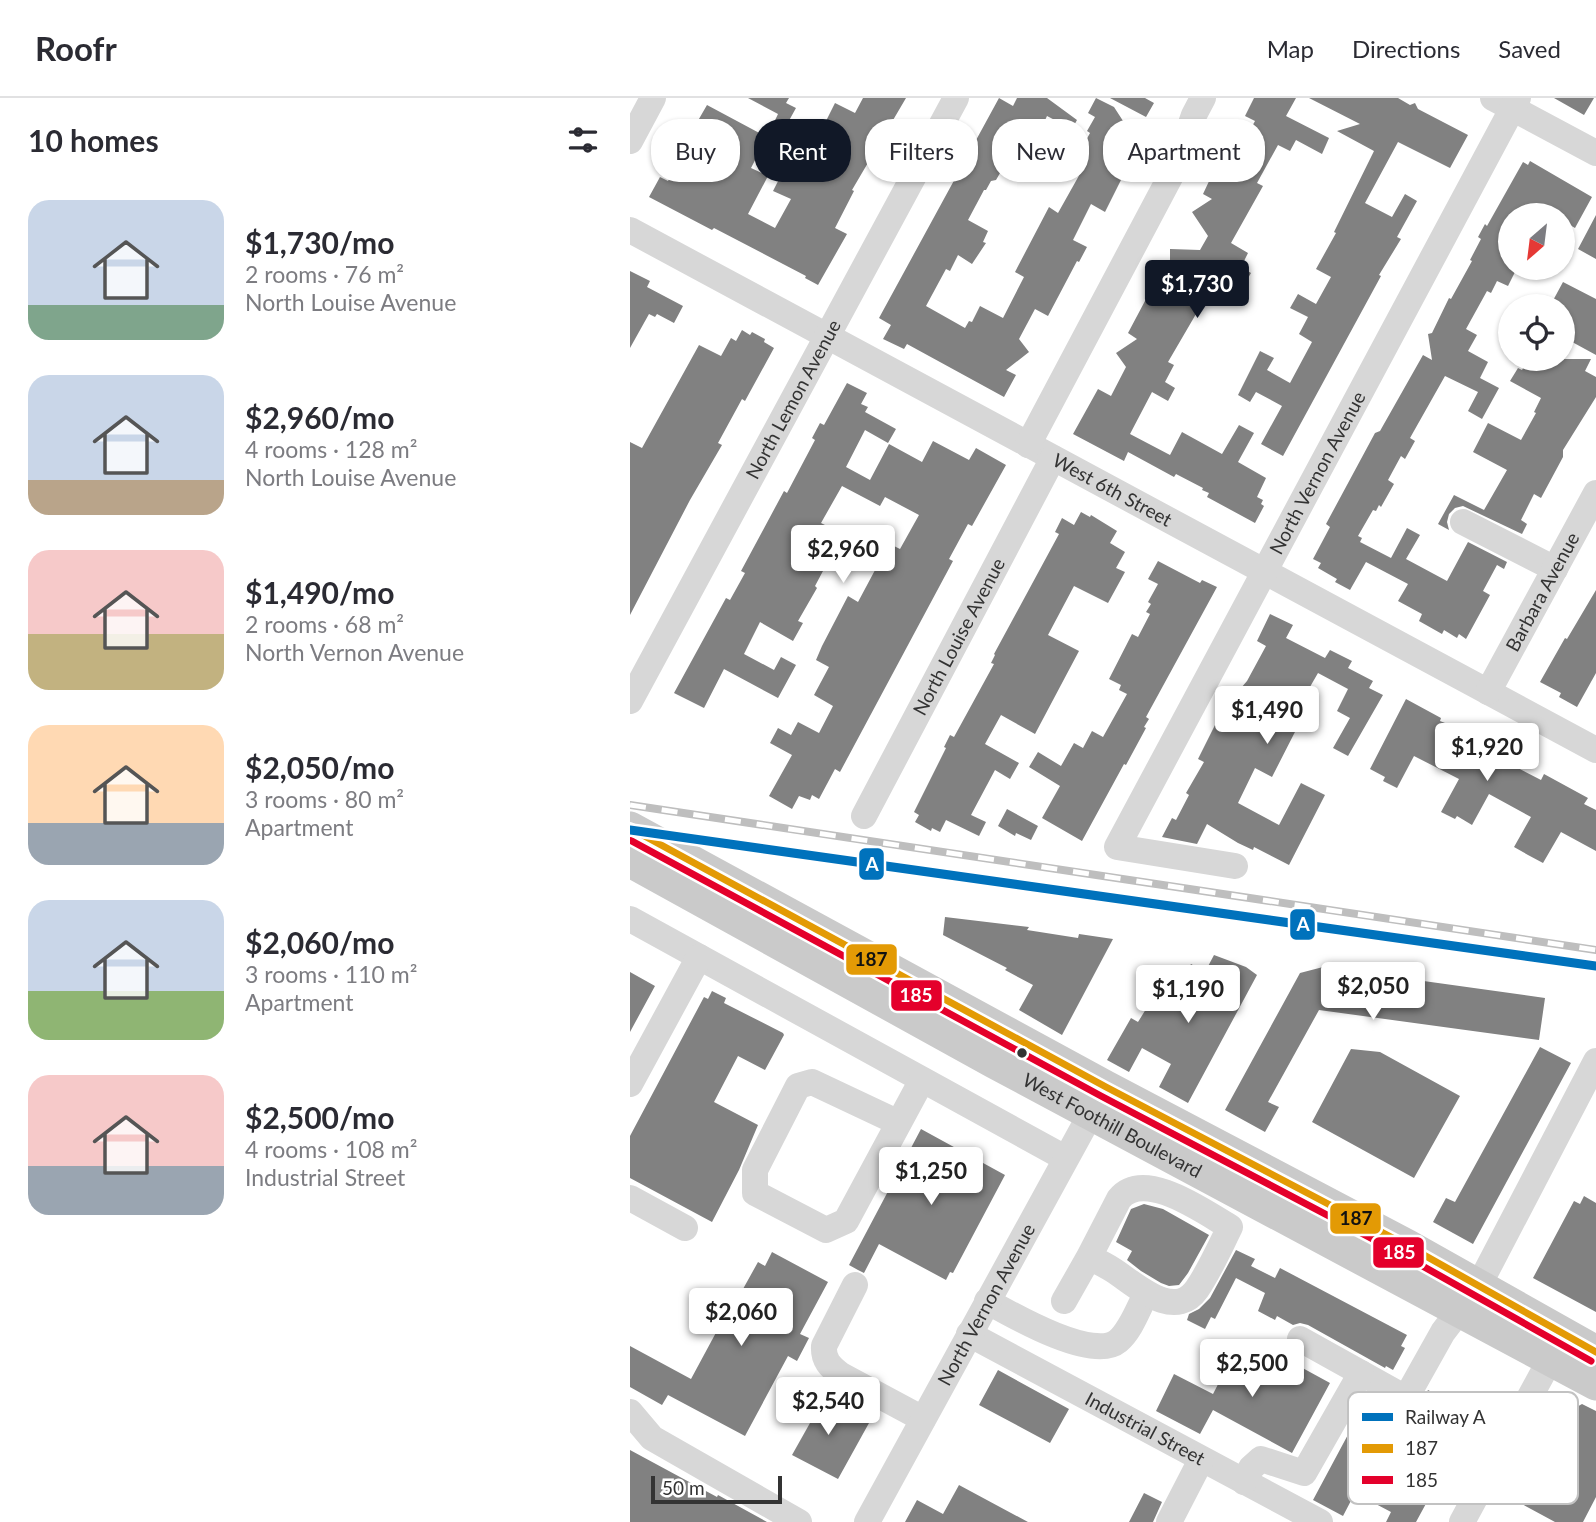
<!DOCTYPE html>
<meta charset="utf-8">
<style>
:root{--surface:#fff;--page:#f2f2f3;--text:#2b2b33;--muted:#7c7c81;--line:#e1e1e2;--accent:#111827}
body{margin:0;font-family:Lato,sans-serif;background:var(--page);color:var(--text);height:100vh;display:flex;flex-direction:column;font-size:26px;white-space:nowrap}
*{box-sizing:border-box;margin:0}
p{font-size:23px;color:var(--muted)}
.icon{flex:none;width:38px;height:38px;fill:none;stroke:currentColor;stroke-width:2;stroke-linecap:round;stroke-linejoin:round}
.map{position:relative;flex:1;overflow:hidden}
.sheet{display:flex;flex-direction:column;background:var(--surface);width:630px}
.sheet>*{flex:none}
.guide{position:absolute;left:21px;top:21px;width:665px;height:63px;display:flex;gap:14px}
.needle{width:46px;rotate:208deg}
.buttons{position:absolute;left:868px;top:105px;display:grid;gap:14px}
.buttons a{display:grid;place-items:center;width:77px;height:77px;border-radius:50%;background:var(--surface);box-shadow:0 2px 5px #0004;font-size:35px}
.scale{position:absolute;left:21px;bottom:18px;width:131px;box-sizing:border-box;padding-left:7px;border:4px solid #333;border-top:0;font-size:19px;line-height:24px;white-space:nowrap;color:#333;-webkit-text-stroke:5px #fff;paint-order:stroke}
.price{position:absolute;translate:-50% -60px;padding:0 16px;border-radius:7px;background:#fff;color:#222;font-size:23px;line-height:46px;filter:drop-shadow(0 2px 4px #0008)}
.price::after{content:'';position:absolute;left:50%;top:42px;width:21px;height:16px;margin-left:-10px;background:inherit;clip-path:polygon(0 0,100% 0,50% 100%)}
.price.active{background:var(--accent);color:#fff}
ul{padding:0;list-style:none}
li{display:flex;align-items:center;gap:21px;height:175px;padding:0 28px}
li span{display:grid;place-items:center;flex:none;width:196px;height:140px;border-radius:21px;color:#555}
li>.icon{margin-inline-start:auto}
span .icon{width:84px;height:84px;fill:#fffc;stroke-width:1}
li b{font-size:30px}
h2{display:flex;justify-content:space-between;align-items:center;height:84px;padding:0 28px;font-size:30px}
.chip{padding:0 24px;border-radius:28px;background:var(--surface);box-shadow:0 2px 5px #0004;font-size:24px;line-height:63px}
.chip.active{background:var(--accent);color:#fff}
header{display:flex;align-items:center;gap:42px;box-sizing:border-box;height:98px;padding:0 35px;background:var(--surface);border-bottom:2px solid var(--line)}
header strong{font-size:33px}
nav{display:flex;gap:38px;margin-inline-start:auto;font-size:24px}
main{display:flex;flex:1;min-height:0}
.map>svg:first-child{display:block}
</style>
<header>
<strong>Roofr</strong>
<nav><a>Map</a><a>Directions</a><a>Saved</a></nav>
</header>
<main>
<section class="sheet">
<h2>10 homes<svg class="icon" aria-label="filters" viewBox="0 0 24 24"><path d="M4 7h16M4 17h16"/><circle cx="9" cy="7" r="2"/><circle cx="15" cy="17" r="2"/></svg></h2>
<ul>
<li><span style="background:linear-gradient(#c9d6e8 75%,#7fa58c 0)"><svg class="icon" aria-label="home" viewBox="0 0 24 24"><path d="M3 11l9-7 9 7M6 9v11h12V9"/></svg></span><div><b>$1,730/mo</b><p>2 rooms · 76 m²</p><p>North Louise Avenue</p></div></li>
<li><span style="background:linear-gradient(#c9d6e8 75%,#b9a48a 0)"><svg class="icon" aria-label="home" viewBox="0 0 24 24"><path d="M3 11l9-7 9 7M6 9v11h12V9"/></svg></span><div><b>$2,960/mo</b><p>4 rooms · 128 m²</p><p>North Louise Avenue</p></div></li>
<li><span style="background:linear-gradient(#f6c9c9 60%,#c2b280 0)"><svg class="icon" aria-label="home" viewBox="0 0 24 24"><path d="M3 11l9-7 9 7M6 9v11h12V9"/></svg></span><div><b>$1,490/mo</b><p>2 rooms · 68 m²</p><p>North Vernon Avenue</p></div></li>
<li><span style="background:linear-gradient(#ffd9b3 70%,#9aa5b1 0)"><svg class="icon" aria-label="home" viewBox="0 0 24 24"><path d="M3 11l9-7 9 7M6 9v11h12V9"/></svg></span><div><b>$2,050/mo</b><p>3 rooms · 80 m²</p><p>Apartment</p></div></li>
<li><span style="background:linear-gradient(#c9d6e8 65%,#8fb573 0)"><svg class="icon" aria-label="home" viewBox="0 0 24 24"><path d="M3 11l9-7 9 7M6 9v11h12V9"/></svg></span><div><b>$2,060/mo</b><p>3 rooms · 110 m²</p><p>Apartment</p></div></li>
<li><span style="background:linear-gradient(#f6c9c9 65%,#9aa5b1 0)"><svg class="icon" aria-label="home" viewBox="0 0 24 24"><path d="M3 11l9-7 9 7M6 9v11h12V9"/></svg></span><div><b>$2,500/mo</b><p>4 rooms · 108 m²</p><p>Industrial Street</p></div></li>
</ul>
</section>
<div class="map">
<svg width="966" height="1424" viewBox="0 0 966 1424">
<rect width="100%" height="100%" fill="#fff"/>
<path fill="#818181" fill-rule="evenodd" d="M 118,0 L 159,0 L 156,5 L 166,10 L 146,46 L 136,41 L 121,70 L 138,78 L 118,116 L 145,130 L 161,101 L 143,93 L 168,44 L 176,49 L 184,35 L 189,37 L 205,5 L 225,15 L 233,0 L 276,0 L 222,92 L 224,93 L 205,130 L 217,136 L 188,187 L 175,180 L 176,178 L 84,130 L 82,132 L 19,99 L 30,79 L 38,83 L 53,55 L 46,51 L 57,30 L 62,33 L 77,7 L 137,39 L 148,16 Z
M 369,0 L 383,8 L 387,0 L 417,0 L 447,22 L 442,31 L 417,18 L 409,35 L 389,24 L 374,52 L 394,62 L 386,77 L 373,70 L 366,82 L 361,83 L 356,92 L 354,92 L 338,122 L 358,133 L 353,144 L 356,145 L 342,166 L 328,157 L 320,173 L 316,171 L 296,208 L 335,230 L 339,223 L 342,224 L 350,208 L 373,220 L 394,179 L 385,174 L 419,109 L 428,115 L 451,74 L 442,68 L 460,35 L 457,33 L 465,19 L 458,15 L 466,0 L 484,9 L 506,43 L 489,55 L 480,71 L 493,78 L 475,114 L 461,106 L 443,142 L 457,149 L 449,164 L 447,163 L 418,218 L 405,211 L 389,241 L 399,254 L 376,272 L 386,277 L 374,299 L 277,246 L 274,251 L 253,241 L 261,227 L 249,220 Z
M 480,0 L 515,0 L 524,5 L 516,19 Z
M 624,0 L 666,0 L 656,18 L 699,40 L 692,56 L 666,42 L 660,53 L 648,47 L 627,85 L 633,88 L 601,145 L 618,155 L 611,169 L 621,175 L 614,187 L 591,176 L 587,180 L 538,264 L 544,267 L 535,284 L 545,290 L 538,303 L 522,294 L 500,336 L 540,357 L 552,334 L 592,356 L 609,327 L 624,335 L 608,364 L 636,380 L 627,399 L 633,402 L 631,406 L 634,408 L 625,425 L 577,399 L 579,395 L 572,392 L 573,390 L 546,376 L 544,379 L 498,354 L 494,363 L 443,336 L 468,291 L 481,298 L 496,269 L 486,255 L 507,241 L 498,235 L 524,186 L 540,195 L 540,151 L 570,152 L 578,138 L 562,114 L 582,101 L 573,96 L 597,45 L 609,52 L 625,23 L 615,18 Z
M 679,0 L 768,0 L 780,7 L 785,5 L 788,11 L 838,37 L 820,70 L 768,44 L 735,105 L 762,119 L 775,96 L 787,103 L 767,139 L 771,141 L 749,177 L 751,178 L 653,358 L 631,346 L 652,308 L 626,294 L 620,304 L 608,297 L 630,253 L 644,260 L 637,272 L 660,285 L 682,244 L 669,236 L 678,219 L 660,210 L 668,196 L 686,206 L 701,179 L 686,171 L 706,135 L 704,134 L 744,53 L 707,33 L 730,26 Z
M 924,0 L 964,0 L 954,17 Z
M 900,63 L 962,99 L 945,130 L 933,123 L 933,117 L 880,117 L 880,161 L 877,167 L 886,172 L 878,188 L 867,183 L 861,195 L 857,193 L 836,231 L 847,237 L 838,253 L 858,264 L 850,280 L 869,290 L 852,321 L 838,313 L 848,294 L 815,278 L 780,340 L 785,343 L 775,361 L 771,358 L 758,382 L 764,386 L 751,409 L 749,407 L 746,413 L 743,412 L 728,438 L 732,440 L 730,444 L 761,460 L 777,430 L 790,437 L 776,461 L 817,483 L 838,444 L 877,464 L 874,471 L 867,467 L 853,493 L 860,497 L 836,541 L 829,536 L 827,540 L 814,532 L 812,536 L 789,523 L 792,516 L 768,503 L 778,486 L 736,464 L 720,492 L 705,484 L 707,481 L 688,470 L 691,465 L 683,461 L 700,429 L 696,426 L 745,335 L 750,333 L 793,257 L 802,262 L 798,236 L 802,235 L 819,200 L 821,201 L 842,163 L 840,162 L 851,141 L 848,139 L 855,126 L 857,128 L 893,64 L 898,67 Z
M 966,117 L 966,161 L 948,151 Z
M 0,173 L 20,183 L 17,189 L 53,208 L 44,225 L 27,216 L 25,219 L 19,216 L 0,250 Z
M 933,184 L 966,201 L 966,257 L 933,239 L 941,225 L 933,221 L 933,208 L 920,208 Z
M 112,232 L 120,237 L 122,234 L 135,241 L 134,244 L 144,250 L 115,303 L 112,301 L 88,345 L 92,347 L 60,402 L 0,517 L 0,344 L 12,350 L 69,247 L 91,258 L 101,240 L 106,243 Z
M 898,261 L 961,261 L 955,273 L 966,279 L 966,299 L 933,352 L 933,359 L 911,400 L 904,396 L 891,422 L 897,426 L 892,436 L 833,408 L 825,410 L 819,416 L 817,424 L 819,432 L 808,426 L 824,397 L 854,412 L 877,372 L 843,354 L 858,325 L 891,342 L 906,315 L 904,314 L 911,300 L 880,283 L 888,270 L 892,272 Z
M 217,285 L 237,295 L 231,306 L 238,309 L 235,314 L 266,331 L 258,345 L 235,332 L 216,369 L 240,382 L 259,346 L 292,364 L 303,343 L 339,362 L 346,350 L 376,367 L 342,428 L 338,426 L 319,461 L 323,463 L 210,674 L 205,671 L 189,701 L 182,697 L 180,702 L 169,698 L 162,711 L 139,698 L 162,657 L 140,645 L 148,630 L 161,637 L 168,624 L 189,635 L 203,608 L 184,597 L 199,569 L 186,562 L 192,548 L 218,498 L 228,504 L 252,459 L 243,454 L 250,441 L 270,451 L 289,417 L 255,399 L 250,408 L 212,388 L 191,425 L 209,434 L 206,441 L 209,443 L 185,488 L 187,490 L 168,523 L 173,525 L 163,543 L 130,524 L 114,556 L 144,572 L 151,559 L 166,567 L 148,600 L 94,571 L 74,610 L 44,595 L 96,500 L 100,502 L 115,475 L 111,473 L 154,393 L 157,395 L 185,342 L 182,340 L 190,325 L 194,327 Z
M 451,414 L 460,419 L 461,417 L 487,433 L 480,445 L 495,454 L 486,470 L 495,474 L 478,505 L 444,488 L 418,537 L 449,553 L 405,636 L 371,617 L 355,646 L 389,665 L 380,681 L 365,672 L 341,717 L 356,724 L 349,738 L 316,722 L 310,734 L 302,730 L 301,733 L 285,724 L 289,717 L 284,714 L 316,650 L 314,649 L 320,637 L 324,639 L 364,566 L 361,565 L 365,557 L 364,556 L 429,436 L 425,434 L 432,420 L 444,427 Z
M 528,463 L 570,485 L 572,482 L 587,489 L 516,619 L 519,621 L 514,629 L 516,630 L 496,667 L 494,666 L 452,743 L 412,720 L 430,688 L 399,669 L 408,654 L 431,668 L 444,645 L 453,650 L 462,633 L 473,639 L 497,596 L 489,592 L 491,587 L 479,581 L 502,536 L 508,539 L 520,516 L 516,514 L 521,506 L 518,504 L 528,486 L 518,481 Z
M 966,492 L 966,575 L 947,609 L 929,599 L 931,595 L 910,584 L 935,540 L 937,541 Z
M 640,516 L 663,527 L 656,540 L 695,560 L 700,552 L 722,563 L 718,570 L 743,583 L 739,590 L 753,597 L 718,658 L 703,650 L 720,620 L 707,613 L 718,591 L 688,575 L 673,601 L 660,594 L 647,619 L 667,630 L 642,679 L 625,670 L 608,705 L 649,727 L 671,685 L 695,697 L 659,767 L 624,749 L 623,752 L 608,745 L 577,726 L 567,746 L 532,739 L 542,720 L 546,722 L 559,697 L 556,695 L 574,664 L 568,661 L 596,605 L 606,588 L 611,590 L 617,583 L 636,548 L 627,543 Z
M 776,601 L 811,620 L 810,623 L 815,625 L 805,642 L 830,656 L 839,639 L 845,642 L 846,640 L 888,660 L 884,668 L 886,669 L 911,682 L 914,676 L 958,700 L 954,706 L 966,712 L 966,753 L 931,734 L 913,765 L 898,757 L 884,749 L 901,719 L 859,696 L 842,727 L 827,718 L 825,721 L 811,714 L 829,681 L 784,658 L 767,690 L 753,683 L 755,679 L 740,671 Z
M 377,711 L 408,728 L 401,742 L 386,735 L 385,738 L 368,728 Z
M 315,819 L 399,829 L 397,832 L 448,840 L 449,836 L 483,841 L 432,937 L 389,912 L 403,887 L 375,872 L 377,870 L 313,837 Z
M 584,857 L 616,869 L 627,877 L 558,1005 L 529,989 L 541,966 L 512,950 L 499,974 L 477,962 L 501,920 L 508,924 L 521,903 L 536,912 L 561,866 L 575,874 Z
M 693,869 L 915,900 L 909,942 L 689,912 L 638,1004 L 649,1009 L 635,1034 L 595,1012 L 670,875 Z
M 0,874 L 25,888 L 0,934 Z
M 82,893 L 96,900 L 94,905 L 153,935 L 154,937 L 135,972 L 108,958 L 84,1004 L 128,1027 L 109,1072 L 82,1124 L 0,1080 L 0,1038 L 74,899 L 78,901 Z
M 910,949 L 941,965 L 843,1146 L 803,1124 L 816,1100 L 825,1104 Z
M 721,951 L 750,954 L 830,998 L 784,1080 L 682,1024 Z
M 291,1031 L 375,1077 L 323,1175 L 320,1174 L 316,1182 L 249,1146 L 234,1175 L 228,1172 L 219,1167 Z
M 954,1098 L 966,1105 L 966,1214 L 903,1180 L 944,1103 L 950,1106 Z
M 514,1106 L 533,1111 L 579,1137 L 558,1175 L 549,1187 L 539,1188 L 531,1185 L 511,1173 L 497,1162 L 502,1153 L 486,1144 L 501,1111 Z
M 606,1152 L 625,1161 L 621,1168 L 645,1180 L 650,1170 L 777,1237 L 771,1248 L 775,1250 L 763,1272 L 756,1268 L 755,1270 L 678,1227 L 670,1225 L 663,1227 L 647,1218 L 645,1222 L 628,1213 L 635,1195 L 606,1180 L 585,1221 L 581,1219 L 575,1231 L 557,1222 L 559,1216 L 569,1211 L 580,1200 Z
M 142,1154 L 198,1184 L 170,1236 L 179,1240 L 167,1263 L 158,1258 L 115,1338 L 38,1297 L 32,1307 L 0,1289 L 0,1248 L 61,1281 L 110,1190 L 113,1191 L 128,1164 L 135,1168 Z
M 634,1249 L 700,1285 L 662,1355 L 583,1312 L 570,1336 L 526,1313 L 544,1276 L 583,1296 L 601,1261 L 621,1271 Z
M 368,1272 L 439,1311 L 420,1345 L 349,1307 Z
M 798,1292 L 857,1324 L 842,1353 L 829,1345 L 786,1424 L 756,1424 L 761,1414 L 725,1395 L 713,1418 L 683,1402 L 736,1303 L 773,1323 L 777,1316 L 789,1308 ZM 753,1342 L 777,1354 L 761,1384 L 737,1371 Z
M 179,1296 L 224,1321 L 225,1318 L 239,1325 L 208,1381 L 162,1357 L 180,1325 L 167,1318 Z
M 952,1306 L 966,1313 L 966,1399 L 953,1424 L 925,1424 L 890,1405 L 938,1314 Z
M 0,1352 L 87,1399 L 88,1397 L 137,1424 L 0,1424 Z
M 329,1387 L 398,1424 L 275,1424 L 287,1402 L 313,1416 Z
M 514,1395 L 532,1404 L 523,1424 L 499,1424 Z"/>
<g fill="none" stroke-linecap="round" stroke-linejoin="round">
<g stroke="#d7d7d7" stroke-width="26">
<path d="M 863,0 L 966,55"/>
<path d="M 0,43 L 23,0"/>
<path id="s1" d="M 0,132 L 966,652"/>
<path d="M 398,347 L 547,66 L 564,17 L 573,0"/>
<path d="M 833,424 L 925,471"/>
<path id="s2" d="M 858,594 L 966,395"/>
<path id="s3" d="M 0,603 L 326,0"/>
<path id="s4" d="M 234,718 L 423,360"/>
<path id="s5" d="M 605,768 L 487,749 L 888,0"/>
<path d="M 0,821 L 435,1060"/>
<path d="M 0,986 L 69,859"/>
<path d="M 269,1025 L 182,984 L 168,988 L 125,1072 L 125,1095 L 196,1132 L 216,1123 L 292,982"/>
<path d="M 0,1100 L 55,1130"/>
<path d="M 225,1187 L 194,1248 C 193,1262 200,1269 211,1277 L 293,1321"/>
<path d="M 357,1203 C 382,1217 463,1264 488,1243 C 501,1232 508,1211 516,1196"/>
<path d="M 434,1203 L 459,1159 C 467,1163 475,1167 483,1172 C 505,1186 544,1224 567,1191 C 580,1172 590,1149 600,1129 C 574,1114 514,1070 489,1101 L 459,1159"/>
<path id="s6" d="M 339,1236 L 690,1424"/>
<path d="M 670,1241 L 776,1300 L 813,1234 L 849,1187 L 966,963"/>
<path d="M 0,1314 L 22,1340 L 169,1424"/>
<path d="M 614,1384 L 621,1370 L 631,1361 L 674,1375 L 731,1275"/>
<path id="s7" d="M 237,1424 L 470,999"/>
<path d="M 539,1424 L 571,1362"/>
<path d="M 832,1424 L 928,1247"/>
</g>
<g stroke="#cacaca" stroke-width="33">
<path d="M 0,730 L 476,989 L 778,1148 L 966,1254"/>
<path id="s8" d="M 0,763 L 364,964 L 966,1286"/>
</g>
<g stroke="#bebebe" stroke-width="8">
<path id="rail" d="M 0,707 L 966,852"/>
</g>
<use href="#rail" stroke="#fff" stroke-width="5" stroke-dasharray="16" stroke-linecap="butt"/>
<g stroke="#fff" stroke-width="12">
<path id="bus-1" d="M 0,730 L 476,989 L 778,1148 L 966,1254"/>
</g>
<g stroke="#fff" stroke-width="12">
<path id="bus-2" d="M 0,742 L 471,998 L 773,1157 L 961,1263"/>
</g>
<use href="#bus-1" stroke="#e39a05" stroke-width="7"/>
<use href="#bus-2" stroke="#e4002b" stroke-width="7"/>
<g stroke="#fff" stroke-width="14">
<path id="rail-1" d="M 0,732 L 966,868"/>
</g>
<use href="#rail-1" stroke="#0072bc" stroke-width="9"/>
</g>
<circle fill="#333" stroke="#fff" stroke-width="2.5" cx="392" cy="955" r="6"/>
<g text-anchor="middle" stroke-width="7" stroke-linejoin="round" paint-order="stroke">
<g font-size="19" fill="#333" stroke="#fff">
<text dy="7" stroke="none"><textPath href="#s3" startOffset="343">North Lemon Avenue</textPath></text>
<text dy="7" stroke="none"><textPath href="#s5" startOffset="544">North Vernon Avenue</textPath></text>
<text dy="7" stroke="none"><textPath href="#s1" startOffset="548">West 6th Street</textPath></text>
<text dy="7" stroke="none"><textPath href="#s2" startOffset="114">Barbara Avenue</textPath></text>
<text dy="7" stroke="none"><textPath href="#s4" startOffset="203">North Louise Avenue</textPath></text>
<text dy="7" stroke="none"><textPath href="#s8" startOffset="550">West Foothill Boulevard</textPath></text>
<text dy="7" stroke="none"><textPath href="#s7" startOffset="248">North Vernon Avenue</textPath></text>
<text dy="7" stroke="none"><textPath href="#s6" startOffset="200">Industrial Street</textPath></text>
</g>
</g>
<rect x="718" y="1294" width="230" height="112" rx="10" fill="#fff" stroke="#c2c2c2" stroke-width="2"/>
<rect x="732" y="1315" width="31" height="8" fill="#0072bc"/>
<rect x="732" y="1346" width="31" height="9" fill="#e39a05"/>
<rect x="732" y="1378" width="31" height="8" fill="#e4002b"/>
<g font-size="19" fill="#333">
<text x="775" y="1326">Railway A</text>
<text x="775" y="1357">187</text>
<text x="775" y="1389">185</text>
</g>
<g stroke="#fff" stroke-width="2.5">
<rect x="228" y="749" width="27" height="34" rx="7" fill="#0072bc"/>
<rect x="659" y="810" width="27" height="33" rx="7" fill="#0072bc"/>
<rect x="215" y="845" width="53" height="33" rx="7" fill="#e39a05"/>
<rect x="260" y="881" width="53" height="33" rx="7" fill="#e4002b"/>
<rect x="699" y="1104" width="53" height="33" rx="7" fill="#e39a05"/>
<rect x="742" y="1138" width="53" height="33" rx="7" fill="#e4002b"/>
</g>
<g font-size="19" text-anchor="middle" font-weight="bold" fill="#fff">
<text x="242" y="773">A</text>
<text x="673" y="833">A</text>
<text x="286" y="904">185</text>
<text x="769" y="1161">185</text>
</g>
<g font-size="19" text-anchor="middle" font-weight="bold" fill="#111">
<text x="241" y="868">187</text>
<text x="726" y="1127">187</text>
</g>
</svg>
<div class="buttons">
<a><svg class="needle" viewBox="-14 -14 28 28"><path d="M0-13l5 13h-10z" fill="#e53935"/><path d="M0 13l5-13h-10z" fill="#7c7c81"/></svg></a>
<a><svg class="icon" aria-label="locate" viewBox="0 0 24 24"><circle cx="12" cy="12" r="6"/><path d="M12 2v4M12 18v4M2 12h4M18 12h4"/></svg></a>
</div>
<div class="scale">50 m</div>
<b class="price active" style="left:567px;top:222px">$1,730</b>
<b class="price" style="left:213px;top:487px">$2,960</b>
<b class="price" style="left:637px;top:648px">$1,490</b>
<b class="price" style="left:857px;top:685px">$1,920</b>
<b class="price" style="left:743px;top:924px">$2,050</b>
<b class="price" style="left:558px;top:927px">$1,190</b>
<b class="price" style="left:301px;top:1109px">$1,250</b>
<b class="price" style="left:111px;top:1250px">$2,060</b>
<b class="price" style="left:622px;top:1301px">$2,500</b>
<b class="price" style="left:198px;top:1339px">$2,540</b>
<div class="guide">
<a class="chip">Buy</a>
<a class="chip active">Rent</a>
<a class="chip">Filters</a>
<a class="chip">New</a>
<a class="chip">Apartment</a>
</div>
</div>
</main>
